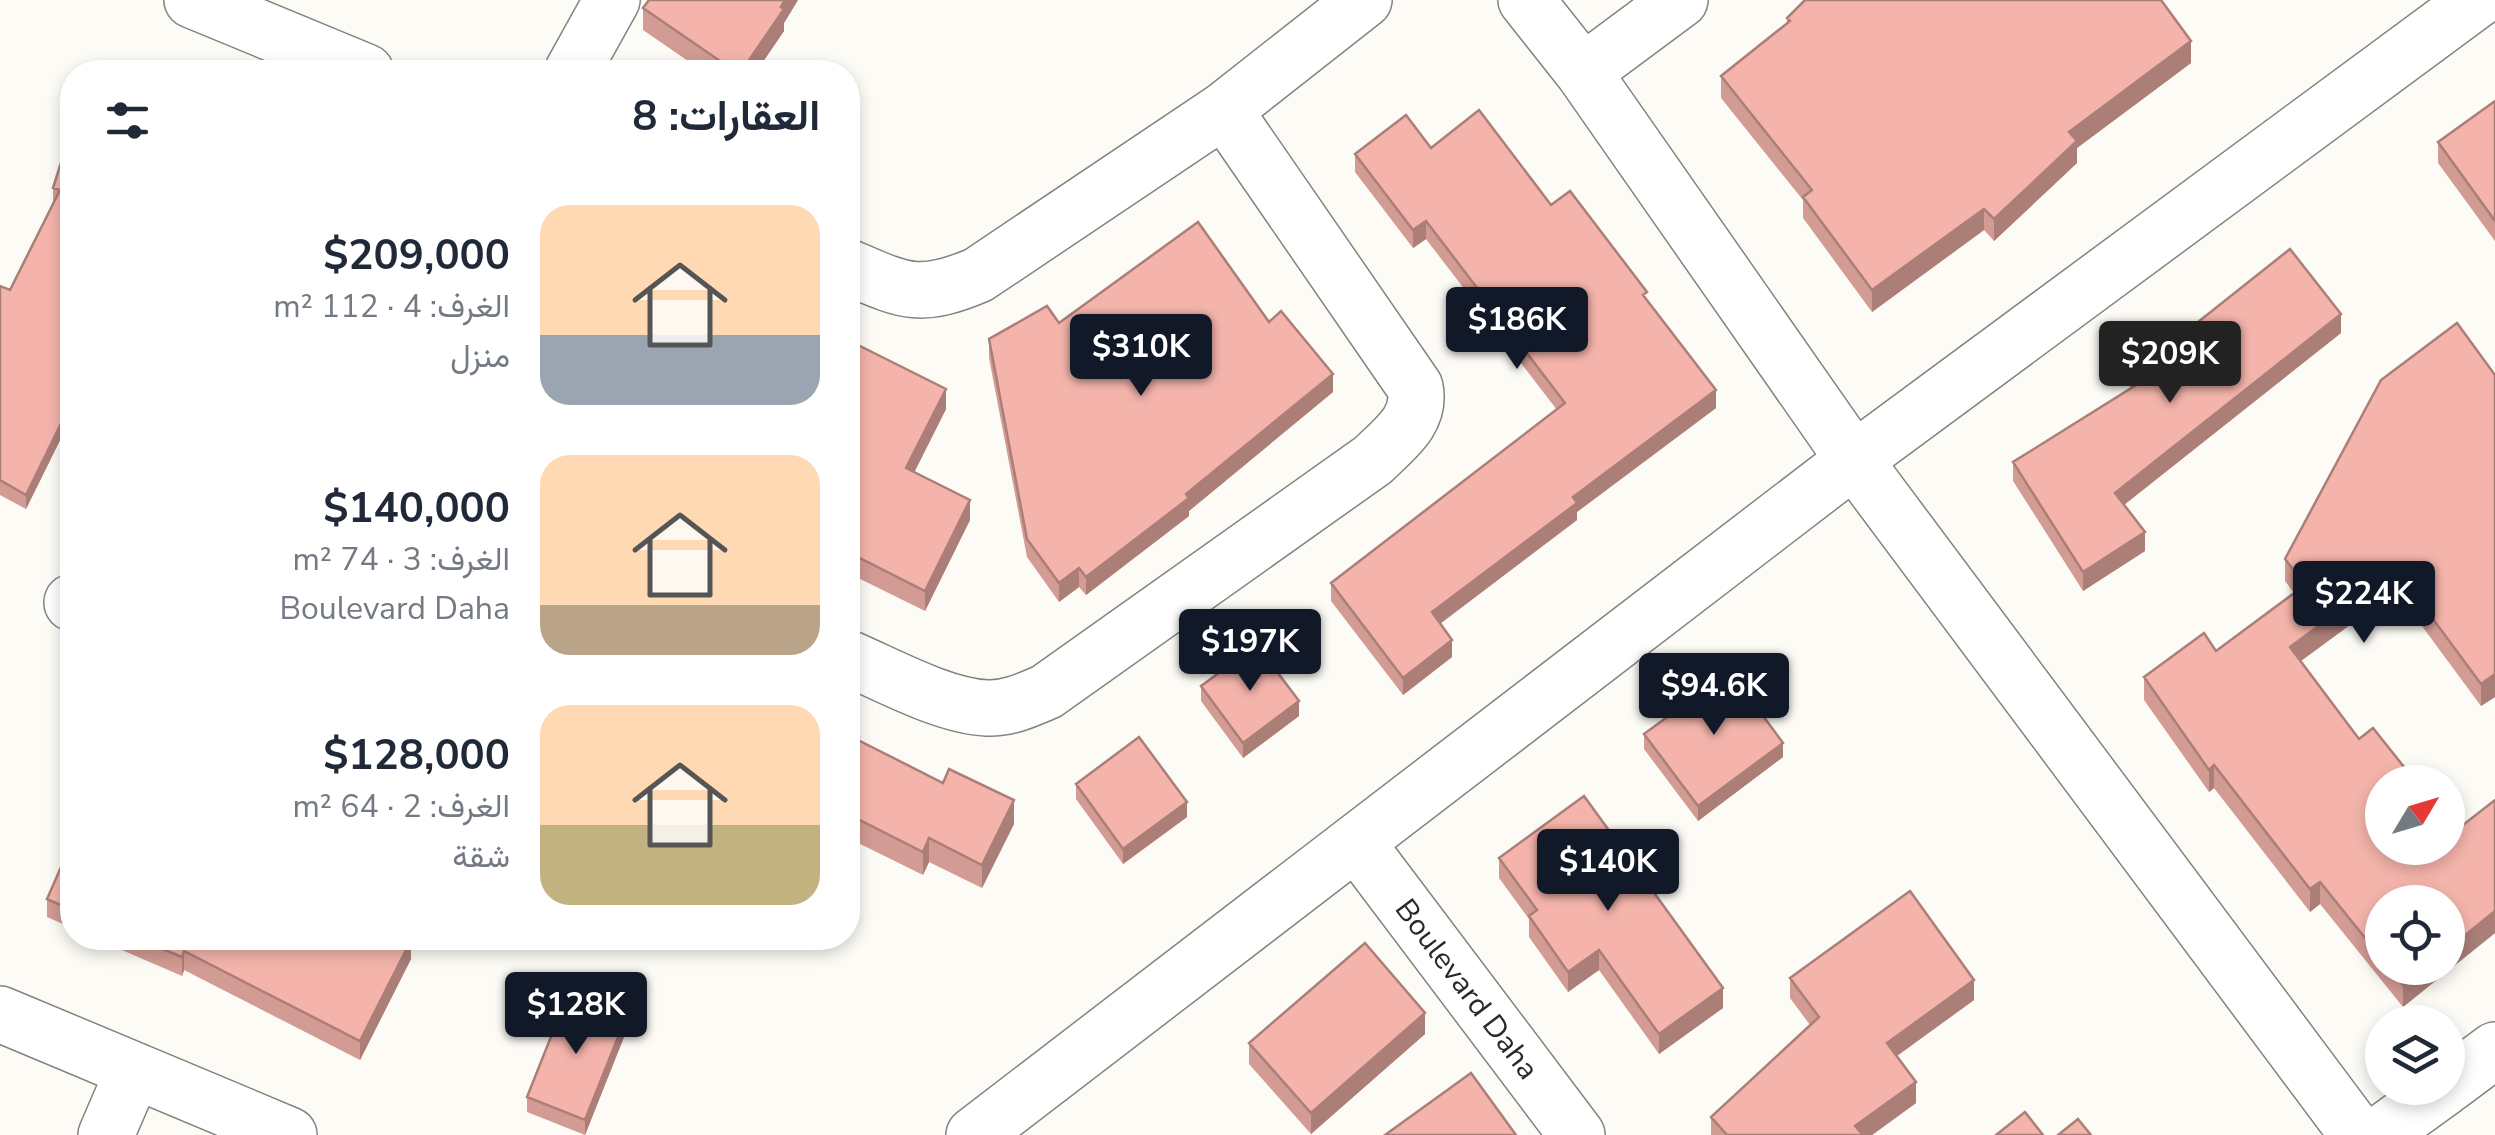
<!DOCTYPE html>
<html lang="ar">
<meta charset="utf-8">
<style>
:root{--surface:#fff;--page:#f2f2f3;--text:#1f2937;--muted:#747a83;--accent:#111827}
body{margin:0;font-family:"Nunito Sans",Vazirmatn,sans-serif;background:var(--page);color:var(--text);direction:rtl;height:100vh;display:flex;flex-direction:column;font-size:38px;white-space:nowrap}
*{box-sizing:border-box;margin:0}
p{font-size:32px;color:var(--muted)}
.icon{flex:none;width:55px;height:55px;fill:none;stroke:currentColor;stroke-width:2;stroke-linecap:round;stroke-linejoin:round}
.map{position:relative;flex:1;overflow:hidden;direction:ltr}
.sheet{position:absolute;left:60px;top:60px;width:800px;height:890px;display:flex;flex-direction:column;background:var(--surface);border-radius:40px;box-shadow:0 5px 15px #0003;direction:rtl}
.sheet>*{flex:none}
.needle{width:65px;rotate:52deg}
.fabs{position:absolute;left:2365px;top:765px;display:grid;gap:20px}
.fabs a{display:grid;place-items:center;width:100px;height:100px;border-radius:50%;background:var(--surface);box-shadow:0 5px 15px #0003;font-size:50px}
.price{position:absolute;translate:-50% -85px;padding:0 22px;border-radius:10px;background:var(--accent);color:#fff;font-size:32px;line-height:65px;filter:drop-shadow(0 2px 5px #0008)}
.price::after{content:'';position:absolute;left:50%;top:60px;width:30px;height:22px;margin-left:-15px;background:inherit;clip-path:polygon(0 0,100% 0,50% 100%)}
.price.current{background:#222;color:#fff}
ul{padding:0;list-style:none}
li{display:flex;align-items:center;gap:30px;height:250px;padding:0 40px}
li span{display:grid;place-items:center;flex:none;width:280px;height:200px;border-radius:30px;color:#555}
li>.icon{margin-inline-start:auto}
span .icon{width:120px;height:120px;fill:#fffc;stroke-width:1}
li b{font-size:42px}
h2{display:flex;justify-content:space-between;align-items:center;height:120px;padding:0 40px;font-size:42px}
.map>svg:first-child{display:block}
</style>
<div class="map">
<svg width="2495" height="1135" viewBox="0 0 2495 1135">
<rect width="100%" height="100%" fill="#fdfbf5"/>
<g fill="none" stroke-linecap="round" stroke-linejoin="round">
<g stroke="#85837f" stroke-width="58">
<path id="minor" d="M 192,0 L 366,72
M 1526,0 L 1583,72 L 1854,460 L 2358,1135
M 572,72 L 612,0
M 1583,72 L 1680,0
M 848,267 C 904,291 919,300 978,275 L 1224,110 L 1364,0
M 72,603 L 72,602
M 848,658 C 888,675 943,706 987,708 C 1008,709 1027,700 1046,692 L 1373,460 C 1394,439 1422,420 1415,387 L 1224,110
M 1356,842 L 1577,1135
M 0,1014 L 289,1135
M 2448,1085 L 2495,1050
M 106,1135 L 134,1070
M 974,1135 L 1854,460 L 2477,0
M 2379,1135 L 2444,1088"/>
</g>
<use href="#minor" stroke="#fff" stroke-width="55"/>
</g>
<path fill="#d29b93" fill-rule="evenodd" d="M 649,0 L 798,0 L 784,23 L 784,31 L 756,72 L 704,72 L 643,30 L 643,8 Z
M 1787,18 L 2191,63 L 2077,148 L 2077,163 L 1994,241 L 1984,230 L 1872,312 L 1803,218 L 1803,200 L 1721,98 L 1721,76 L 1787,23 Z
M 2495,101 L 2495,241 L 2438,163 L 2438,142 Z
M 72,128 L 72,416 L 26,509 L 0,495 L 0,286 L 10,290 L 53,203 L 53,188 Z
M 1431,148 L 1551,205 L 1647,300 L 1716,408 L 1577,512 L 1577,520 L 1440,623 L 1452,657 L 1403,695 L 1331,601 L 1331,583 L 1557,410 L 1426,239 L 1413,248 L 1355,172 L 1355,154 Z
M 1269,322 L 1333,392 L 1189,511 L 1189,516 L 1086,595 L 1079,587 L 1059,602 L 1027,557 L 989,358 L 989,339 L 1059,323 Z
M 2341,333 L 2124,505 L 2145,551 L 2083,591 L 2013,481 L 2013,462 L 2130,389 L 2130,376 Z
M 848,365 L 946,409 L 914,472 L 970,520 L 925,611 L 848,573 Z
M 2495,375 L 2495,697 L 2481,706 L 2396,591 L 2301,661 L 2359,739 L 2454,832 L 2495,800 L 2495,933 L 2403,1007 L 2320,904 L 2310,912 L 2214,788 L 2209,792 L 2144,700 L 2144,677 L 2216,651 L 2294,593 L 2285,581 L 2285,559 ZM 2382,902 L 2448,968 L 2382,968 Z
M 1201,686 L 1299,716 L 1243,758 L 1201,701 Z
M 1644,734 L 1783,757 L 1698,821 L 1644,749 Z
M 848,735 L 1014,824 L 982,888 L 929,862 L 923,875 L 848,838 Z
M 1076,784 L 1187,817 L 1123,864 L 1076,799 Z
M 72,842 L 72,928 L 47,917 L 47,899 Z
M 1499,858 L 1723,1008 L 1659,1054 L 1599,970 L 1568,992 L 1529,937 L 1529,919 L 1499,878 Z
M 94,938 L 405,938 L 411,959 L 360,1060 L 184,970 L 182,976 Z
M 1790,978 L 1974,1000 L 1897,1056 L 1916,1103 L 1872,1135 L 1711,1135 L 1711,1117 L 1810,1025 L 1790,998 Z
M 626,1032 L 585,1135 L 527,1112 L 527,1097 Z
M 1425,1034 L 1311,1134 L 1249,1064 L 1249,1043 Z"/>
<path fill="#ab7e78" d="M 785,0 L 798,0 L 784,23 L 784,31 L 756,72 L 741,72 Z
M 2191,41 L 2191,63 L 2077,148 L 2077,163 L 1994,241 L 1994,219 L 2069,132 Z
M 1984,209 L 1984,230 L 1872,312 L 1872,290 Z
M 1426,221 L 1426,239 L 1413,248 L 1413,230 Z
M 2341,314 L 2341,333 L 2115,512 L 2115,493 Z
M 1333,374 L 1333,392 L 1189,511 L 1189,516 L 1086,595 L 1086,577 Z
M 946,389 L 946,409 L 906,489 L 906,468 Z
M 1716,390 L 1716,408 L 1577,512 L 1577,520 L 1432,630 L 1432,612 L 1573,497 Z
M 72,401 L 72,416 L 26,509 L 26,495 Z
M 970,500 L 970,520 L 925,611 L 925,591 Z
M 2145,532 L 2145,551 L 2083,591 L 2083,572 Z
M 1079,568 L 1079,587 L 1059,602 L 1059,583 Z
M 2396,569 L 2396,591 L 2290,669 L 2290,647 Z
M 1452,640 L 1452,657 L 1403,695 L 1403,678 Z
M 2495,674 L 2495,697 L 2481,706 L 2481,684 Z
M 1299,701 L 1299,716 L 1243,758 L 1243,743 Z
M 1783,743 L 1783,757 L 1698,821 L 1698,806 Z
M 2214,765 L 2214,788 L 2209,792 L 2209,770 Z
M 1014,800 L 1014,824 L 982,888 L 982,865 Z
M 1187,802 L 1187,817 L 1123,864 L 1123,849 Z
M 929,838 L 929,862 L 923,875 L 923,852 Z
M 2320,882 L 2320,904 L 2310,912 L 2310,889 Z
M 2495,911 L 2495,933 L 2403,1007 L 2403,985 L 2425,968 L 2448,968 L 2448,949 Z
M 411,940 L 411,959 L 360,1060 L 360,1041 Z
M 1599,950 L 1599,970 L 1568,992 L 1568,972 Z
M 184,951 L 184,970 L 182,976 L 182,957 Z
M 1974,980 L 1974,1000 L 1887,1063 L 1887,1043 Z
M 1723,988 L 1723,1008 L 1659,1054 L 1659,1034 Z
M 1425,1013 L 1425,1034 L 1311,1134 L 1311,1113 Z
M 626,1017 L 626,1032 L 585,1135 L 585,1120 Z
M 1916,1082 L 1916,1103 L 1872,1135 L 1855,1135 L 1855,1126 Z"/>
<path fill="#f4b4ab" stroke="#ab7e78" stroke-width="2.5" d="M 649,0 L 785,0 L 781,7 L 784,9 L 741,72 L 736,72 L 643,8 Z
M 1805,0 L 2161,0 L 2191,41 L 2069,132 L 2077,141 L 1994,219 L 1984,209 L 1872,290 L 1803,197 L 1812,190 L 1721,76 L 1790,21 L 1787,18 Z
M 2495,101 L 2495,221 L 2438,142 Z
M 1479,110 L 1551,205 L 1570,191 L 1647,292 L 1643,295 L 1716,390 L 1573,497 L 1577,503 L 1432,612 L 1452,640 L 1403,678 L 1331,583 L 1565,403 L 1426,221 L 1413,230 L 1355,154 L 1406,115 L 1431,148 Z
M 72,128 L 72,401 L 26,495 L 0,480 L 0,286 L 10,290 L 60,190 L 53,188 Z
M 1198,222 L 1269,322 L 1281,311 L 1333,374 L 1186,494 L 1189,498 L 1086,577 L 1079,568 L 1059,583 L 1027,539 L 989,339 L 1047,306 L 1059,323 Z
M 2290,249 L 2341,314 L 2115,493 L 2145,532 L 2083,572 L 2013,462 L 2136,385 L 2130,376 Z
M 2457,323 L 2495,375 L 2495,674 L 2481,684 L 2396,569 L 2290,647 L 2359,739 L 2373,728 L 2416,782 L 2382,782 L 2382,848 L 2448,848 L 2448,823 L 2454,832 L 2495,800 L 2495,911 L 2448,949 L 2448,902 L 2382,902 L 2382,959 L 2320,882 L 2310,889 L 2214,765 L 2209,770 L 2144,677 L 2204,633 L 2216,651 L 2305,585 L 2285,559 L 2381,380 Z
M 858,345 L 946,389 L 906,468 L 970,500 L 925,591 L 848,552 L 848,365 Z
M 1257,645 L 1299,701 L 1243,743 L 1201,686 Z
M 1730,671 L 1783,743 L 1698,806 L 1644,734 Z
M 848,735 L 943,783 L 949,769 L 1014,800 L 982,865 L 929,838 L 923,852 L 848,814 Z
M 1139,737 L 1187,802 L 1123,849 L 1076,784 Z
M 1584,796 L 1723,988 L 1659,1034 L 1599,950 L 1568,972 L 1529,916 L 1537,910 L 1499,858 Z
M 72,842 L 72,910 L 47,899 Z
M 1910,891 L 1974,980 L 1887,1043 L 1916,1082 L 1855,1126 L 1863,1135 L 1727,1135 L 1711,1117 L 1819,1017 L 1790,978 Z
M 136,938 L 405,938 L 411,940 L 360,1041 L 184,951 L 182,957 Z
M 1365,943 L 1425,1013 L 1311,1113 L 1249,1043 Z
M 2389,968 L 2425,968 L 2403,985 Z
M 568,994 L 626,1017 L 585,1120 L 527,1097 Z
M 1471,1073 L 1516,1135 L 1385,1135 Z
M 2025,1112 L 2043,1135 L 1996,1135 Z
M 2078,1119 L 2091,1135 L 2058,1135 Z"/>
<g text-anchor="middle" stroke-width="9" stroke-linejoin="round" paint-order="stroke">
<g font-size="30" fill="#2a2927" stroke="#fff">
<text transform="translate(1467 989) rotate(53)" y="10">Boulevard Daha</text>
</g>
</g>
</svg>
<div class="fabs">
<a><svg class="needle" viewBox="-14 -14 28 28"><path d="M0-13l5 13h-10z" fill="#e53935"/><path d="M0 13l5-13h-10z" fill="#747a83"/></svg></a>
<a><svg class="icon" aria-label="locate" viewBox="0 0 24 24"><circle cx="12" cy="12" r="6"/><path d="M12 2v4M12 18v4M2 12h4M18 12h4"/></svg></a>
<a><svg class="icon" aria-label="layers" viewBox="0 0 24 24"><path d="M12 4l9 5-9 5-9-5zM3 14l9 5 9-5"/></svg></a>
</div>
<b class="price" style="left:1517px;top:372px">$186K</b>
<b class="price" style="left:1141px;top:399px">$310K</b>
<b class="price current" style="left:2170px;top:406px">$209K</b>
<b class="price" style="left:2364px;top:646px">$224K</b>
<b class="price" style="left:1250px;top:694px">$197K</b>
<b class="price" style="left:1714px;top:738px">$94.6K</b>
<b class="price" style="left:1608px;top:914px">$140K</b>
<b class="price" style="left:576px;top:1057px">$128K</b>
<section class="sheet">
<h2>العقارات: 8<svg class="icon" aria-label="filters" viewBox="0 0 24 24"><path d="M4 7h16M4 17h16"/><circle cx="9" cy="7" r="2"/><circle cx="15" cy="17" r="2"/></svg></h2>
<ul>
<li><span style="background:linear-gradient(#ffd9b3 65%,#9aa5b1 0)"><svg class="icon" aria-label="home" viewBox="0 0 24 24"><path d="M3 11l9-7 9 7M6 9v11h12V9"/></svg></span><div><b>$209,000</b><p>الغرف: 4 · 112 m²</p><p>منزل</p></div></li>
<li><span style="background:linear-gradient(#ffd9b3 75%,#b9a48a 0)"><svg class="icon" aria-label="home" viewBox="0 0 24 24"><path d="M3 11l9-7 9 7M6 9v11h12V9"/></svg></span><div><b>$140,000</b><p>الغرف: 3 · 74 m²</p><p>Boulevard Daha</p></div></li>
<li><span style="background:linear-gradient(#ffd9b3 60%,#c2b280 0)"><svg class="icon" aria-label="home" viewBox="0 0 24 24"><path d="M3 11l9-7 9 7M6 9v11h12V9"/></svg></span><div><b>$128,000</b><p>الغرف: 2 · 64 m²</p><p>شقة</p></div></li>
</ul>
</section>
</div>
